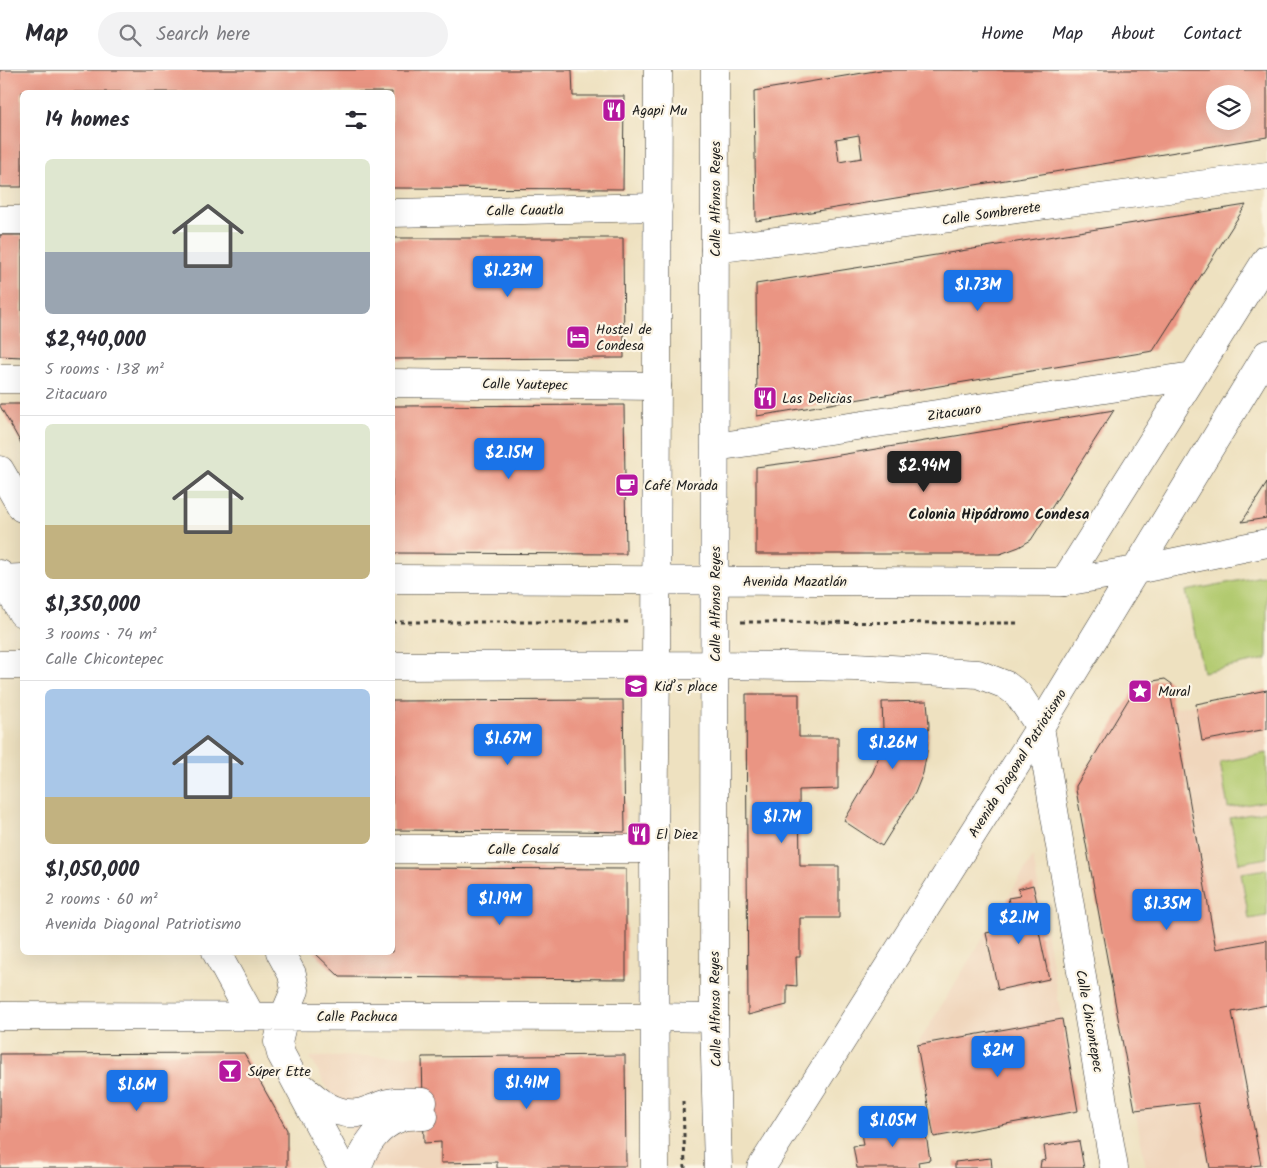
<!DOCTYPE html>
<meta charset="utf-8">
<style>
:root{--surface:#fff;--page:#f2f2f3;--text:#2b2b33;--muted:#7c7c81;--line:#e1e1e2;--accent:#1a73e8}
body{margin:0;font-family:Kalam,sans-serif;background:var(--page);color:var(--text);height:100vh;display:flex;flex-direction:column;font-size:19px;white-space:nowrap}
*{box-sizing:border-box;margin:0}
p{font-size:16px;color:var(--muted)}
.icon{flex:none;width:28px;height:28px;fill:none;stroke:currentColor;stroke-width:2;stroke-linecap:round;stroke-linejoin:round}
.map{position:relative;flex:1;overflow:hidden}
.side{position:absolute;left:20px;top:20px;width:375px;height:865px;display:flex;flex-direction:column;background:var(--surface);border-radius:8px;box-shadow:0 5px 20px #0002}
.side>*{flex:none}
.controls{position:absolute;left:1206px;top:15px;display:grid;gap:10px}
.controls a{display:grid;place-items:center;width:45px;height:45px;border-radius:50%;background:var(--surface);box-shadow:0 5px 20px #0002;font-size:25px}
.price{position:absolute;translate:-50% -42px;padding:0 11px;border-radius:5px;background:var(--accent);color:#fff;font-size:16px;line-height:32px;filter:drop-shadow(0 1px 2px #0008)}
.price::after{content:'';position:absolute;left:50%;top:30px;width:15px;height:11px;margin-left:-8px;background:inherit;clip-path:polygon(0 0,100% 0,50% 100%)}
.price.selected{background:#222;color:#fff}
ul{padding:0;list-style:none}
li{display:grid;align-content:center;gap:10px;height:265px;padding:0 25px}
li+li{border-top:1px solid var(--line)}
li span{display:grid;place-items:center;height:155px;border-radius:8px;color:#555}
li>.icon{margin-inline-start:auto}
span .icon{width:90px;height:90px;fill:#fffc;stroke-width:1}
li b{font-size:21px}
h2{display:flex;justify-content:space-between;align-items:center;height:60px;padding:0 25px;font-size:21px}
header{display:flex;align-items:center;gap:30px;box-sizing:border-box;height:70px;padding:0 25px;background:var(--surface);border-bottom:1px solid var(--line)}
header strong{font-size:24px}
nav{display:flex;gap:28px;margin-inline-start:auto;font-size:18px}
.search{width:350px;height:45px;background:var(--page);display:flex;align-items:center;gap:12px;box-sizing:border-box;padding:0 18px;border-radius:28px;color:var(--muted);font-size:19px}
.map>svg:first-child{display:block}
</style>
<header>
<strong>Map</strong>
<div class="search"><svg class="icon" aria-label="search" viewBox="0 0 24 24"><circle cx="10" cy="10" r="6"/><path d="M15 15l6 6"/></svg>Search here</div>
<nav><a>Home</a><a>Map</a><a>About</a><a>Contact</a></nav>
</header>
<div class="map">
<svg width="1267" height="1098" viewBox="0 0 1267 1098">
<rect width="100%" height="100%" fill="#fcf5e5"/>
<filter id="ink" filterUnits="userSpaceOnUse"><feTurbulence type="fractalNoise" baseFrequency=".02" numOctaves="2"/><feDisplacementMap in="SourceGraphic" scale="10" xChannelSelector="R" yChannelSelector="G"/><feConvolveMatrix kernelMatrix="1 2 1 2 8 2 1 2 1" color-interpolation-filters="sRGB"/></filter>
<filter id="wash" filterUnits="userSpaceOnUse"><feTurbulence type="fractalNoise" baseFrequency=".0096" numOctaves="4" result="noise"/><feDisplacementMap in="SourceGraphic" scale="20" xChannelSelector="R" yChannelSelector="G"/><feGaussianBlur stdDeviation="1.12" result="paint"/><feColorMatrix in="noise" values="0 0 0 0 0 0 0 0 0 0 0 0 0 0 0 0 0 1.4 0 .05"/><feComposite in="paint" operator="in"/></filter>
<g filter="url(#wash)">
<rect width="100%" height="100%" fill="#eee1c0"/>
<path fill="#f0d6bc" d="M 1165,609 L 1172,614 L 1171,627 L 1174,638 L 1267,620 L 1267,1098 L 1146,1098 L 1135,1040 L 1197,1033 L 1076,716 L 1136,617 L 1151,615 L 1153,611 Z
M 1033,787 L 1078,1041 L 934,1067 L 917,975 Z
M 629,982 L 629,1098 L 372,1098 L 310,987 Z"/>
<path fill="#b2ca6f" stroke="#677346" d="M 1267,505 L 1267,589 L 1203,602 L 1186,521 Z
M 1267,683 L 1267,731 L 1228,738 L 1220,692 Z
M 1267,741 L 1267,788 L 1239,793 L 1230,748 Z
M 1267,799 L 1267,846 L 1249,849 L 1241,803 Z"/>
<g id="blocks">
<path fill="#ea9583" fill-rule="evenodd" d="M 0,0 L 572,0 L 573,26 L 624,26 L 623,119 L 392,118 L 392,22 L 22,22 L 22,117 L 0,117 Z
M 881,0 L 1267,0 L 1267,67 L 756,151 L 754,21 ZM 1215,24 L 1242,24 L 1242,51 L 1215,51 ZM 859,65 L 862,88 L 839,92 L 836,69 Z
M 1246,135 L 1153,281 L 757,346 L 756,214 Z
M 0,165 L 22,165 L 22,287 L 0,286 Z
M 392,168 L 623,168 L 624,288 L 392,289 Z
M 0,334 L 22,334 L 22,375 L 0,336 Z
M 624,335 L 626,484 L 392,483 L 392,336 Z
M 1114,340 L 1031,470 L 1019,477 L 1000,484 L 756,484 L 756,397 L 809,390 Z
M 1267,413 L 1267,448 L 1242,452 Z
M 1165,609 L 1172,614 L 1171,627 L 1216,879 L 1267,870 L 1267,935 L 1232,942 L 1261,1095 L 1251,1096 L 1251,1098 L 1210,1098 L 1198,1033 L 1135,1040 L 1076,720 L 1076,716 L 1136,617 L 1151,615 L 1153,611 Z
M 1267,620 L 1267,659 L 1202,671 L 1196,634 Z
M 746,624 L 799,624 L 799,667 L 838,667 L 838,719 L 799,720 L 800,796 L 839,796 L 839,848 L 800,848 L 800,887 L 796,887 L 797,916 L 787,915 L 787,935 L 748,945 Z
M 623,630 L 625,762 L 573,761 L 392,760 L 392,631 Z
M 927,631 L 929,655 L 927,681 L 923,703 L 915,723 L 882,776 L 844,751 L 873,702 L 881,680 L 883,659 L 882,632 Z
M 392,798 L 626,799 L 626,909 L 340,907 L 314,882 L 392,882 Z
M 1033,815 L 1037,832 L 1033,833 L 1035,842 L 1039,842 L 1043,861 L 1039,862 L 1049,909 L 998,920 L 986,863 L 1014,857 L 1008,828 L 1020,826 L 1018,819 Z
M 1062,949 L 1078,1041 L 934,1067 L 917,975 Z
M 244,983 L 287,1060 L 287,1098 L 0,1098 L 0,984 Z
M 625,985 L 626,1096 L 599,1096 L 599,1098 L 497,1098 L 497,1092 L 441,1093 L 441,1072 L 424,1073 L 422,987 Z
M 924,1052 L 930,1090 L 918,1092 L 919,1098 L 857,1098 L 853,1076 L 863,1075 L 861,1063 Z
M 1079,1071 L 1084,1098 L 1040,1098 L 1041,1091 L 1046,1090 L 1044,1076 Z
M 991,1088 L 992,1098 L 955,1098 L 955,1092 Z"/>
</g>
</g>
<g filter="url(#ink)">
<use href="#blocks" fill-opacity="0" stroke="#3c3a35" stroke-width="1"/>
<g fill="none" stroke-linecap="round" stroke-linejoin="round">
<g stroke="#3c3a35" stroke-width="29">
<path id="minor" d="M 392,143 L 658,137
M 0,150 L 22,150
M 715,179 L 1267,106
M 0,309 L 22,309
M 392,313 L 657,316
M 715,377 L 1193,306
M 0,400 L 22,438
M 1136,500 L 1267,473
M 0,504 L 22,543
M 1064,512 L 1267,189
M 1040,657 L 1114,1098
M 392,779 L 654,779
M 216,882 L 251,946
M 280,882 L 292,904 L 295,920 L 284,946 L 278,972 L 281,984 L 342,1098
M 0,946 L 654,947 L 714,948
M 302,1017 C 318,1031 335,1046 358,1043 C 368,1041 378,1036 388,1033 C 399,1030 412,1032 423,1032
M 358,1098 C 363,1076 379,1055 400,1048 C 407,1045 416,1046 424,1046"/>
</g>
<g stroke="#3c3a35" stroke-width="29">
<path id="major" d="M 715,0 L 714,948 L 718,1098
M 0,509 L 22,508
M 392,509 L 1064,512 L 1136,500
M 0,595 L 22,595
M 392,596 L 715,595 L 856,597 L 978,604 L 1006,615 L 1018,624 L 1040,657
M 655,1098 L 654,779 L 656,595 L 658,0
M 761,1098 L 1040,657 L 1267,284"/>
</g>
<path stroke="#3c3a35" stroke-width="3" stroke-dasharray="4 4" stroke-linecap="butt" d="M 392,552 L 632,552
M 741,552 L 1017,553
M 683,1031 L 685,1098"/>
<use href="#minor" stroke="#fff" stroke-width="28"/>
<use href="#major" stroke="#fff" stroke-width="28"/>
</g>
</g>
<defs>
<g id="restaurant-square" transform="scale(1.25)"><rect x="-9" y="-9" width="18" height="18" rx="4" fill="#b5179e" stroke="#fcf5e5"/><path d="M-5-6h1v4h1v-4h1v4h1v-4h1v5L-1.5 .5V6h-2V.5L-5-1ZM5-6V6H3V1.5H1.5Q1.5-4 5-6Z" fill="#fff"/></g>
<g id="hotel-square" transform="scale(1.25)"><rect x="-9" y="-9" width="18" height="18" rx="4" fill="#b5179e" stroke="#fcf5e5"/><path d="M-6-4.5h1.5V1H6V5H4.5V3h-9V5H-6ZM-4 0a1.8 1.8 0 1 1 3.6 0ZM.5 0V-2.5h3Q6-2.5 6 0Z" fill="#fff"/></g>
<g id="cafe-square" transform="scale(1.25)"><rect x="-9" y="-9" width="18" height="18" rx="4" fill="#b5179e" stroke="#fcf5e5"/><path d="M-5.5-4.5H6V0H3Q3 3.5 0 3.5H-2.5Q-5.5 3.5-5.5 0ZM3-3.2v2h1.7v-2ZM-6 4.5H4V6H-6Z" fill="#fff"/></g>
<g id="school-square" transform="scale(1.25)"><rect x="-9" y="-9" width="18" height="18" rx="4" fill="#b5179e" stroke="#fcf5e5"/><path d="M0-5L7-2L0 1L-7-2ZM-4 1L0 2.5L4 1V4Q0 6-4 4Z" fill="#fff"/></g>
<g id="sight-square" transform="scale(1.25)"><rect x="-9" y="-9" width="18" height="18" rx="4" fill="#b5179e" stroke="#fcf5e5"/><path d="M0-6L1.8-2.2L6-1.7L2.9 1.2L3.7 5.4L0 3.3L-3.7 5.4L-2.9 1.2L-6-1.7L-1.8-2.2Z" fill="#fff"/></g>
<g id="bar-square" transform="scale(1.25)"><rect x="-9" y="-9" width="18" height="18" rx="4" fill="#b5179e" stroke="#fcf5e5"/><path d="M-6-5H6L.8 .8V4.5H3.5V6h-7V4.5H-.8V.8Z" fill="#fff"/></g>
</defs>
<g fill-rule="evenodd">
<use href="#restaurant-square" x="614" y="40"/>
<use href="#hotel-square" x="578" y="267"/>
<use href="#restaurant-square" x="765" y="328"/>
<use href="#cafe-square" x="627" y="415"/>
<use href="#school-square" x="636" y="616"/>
<use href="#sight-square" x="1140" y="621"/>
<use href="#restaurant-square" x="639" y="764"/>
<use href="#bar-square" x="230" y="1001"/>
</g>
<g text-anchor="middle" stroke-width="4.5" stroke-linejoin="round" paint-order="stroke">
<g font-size="14" fill="#1c1c1c" stroke="#fcf5e5" text-anchor="start">
<text x="632" y="45">Agapi Mu</text>
<text x="596" y="264">Hostel de<tspan x="596" dy="16">Condesa</tspan></text>
<text x="782" y="333">Las Delicias</text>
<text x="644" y="420">Café Morada</text>
<text x="654" y="621">Kid’s place</text>
<text x="1158" y="626">Mural</text>
<text x="656" y="769">El Diez</text>
<text x="248" y="1006">Súper Ette</text>
</g>
<g font-size="14" fill="#1c1c1c" stroke="#fcf5e5">
<text transform="translate(715 129) rotate(-90)" y="5">Calle Alfonso Reyes</text>
<text transform="translate(525 140) rotate(-1)" y="5">Calle Cuautla</text>
<text transform="translate(991 143) rotate(-8)" y="5">Calle Sombrerete</text>
<text transform="translate(525 314) rotate(1)" y="5">Calle Yautepec</text>
<text transform="translate(954 342) rotate(-8)" y="5">Zitacuaro</text>
<text x="795" y="516">Avenida Mazatlán</text>
<text transform="translate(715 534) rotate(-90)" y="5">Calle Alfonso Reyes</text>
<text transform="translate(1017 693) rotate(-58)" y="5">Avenida Diagonal Patriotismo</text>
<text x="523" y="784">Calle Cosalá</text>
<text transform="translate(715 939) rotate(-91)" y="5">Calle Alfonso Reyes</text>
<text x="357" y="951">Calle Pachuca</text>
<text transform="translate(1090 951) rotate(80)" y="5">Calle Chicontepec</text>
</g>
<g font-size="15" font-weight="bold" fill="#1c1c1c" stroke="#fcf5e5">
<text x="999" y="449">Colonia Hipódromo Condesa</text>
</g>
</g>
</svg>
<div class="controls">
<a><svg class="icon" aria-label="layers" viewBox="0 0 24 24"><path d="M12 4l9 5-9 5-9-5zM3 14l9 5 9-5"/></svg></a>
</div>
<b class="price" style="left:508px;top:228px">$1.23M</b>
<b class="price" style="left:978px;top:242px">$1.73M</b>
<b class="price" style="left:509px;top:410px">$2.15M</b>
<b class="price selected" style="left:924px;top:423px">$2.94M</b>
<b class="price" style="left:508px;top:696px">$1.67M</b>
<b class="price" style="left:893px;top:700px">$1.26M</b>
<b class="price" style="left:782px;top:774px">$1.7M</b>
<b class="price" style="left:500px;top:856px">$1.19M</b>
<b class="price" style="left:1167px;top:861px">$1.35M</b>
<b class="price" style="left:1019px;top:875px">$2.1M</b>
<b class="price" style="left:998px;top:1008px">$2M</b>
<b class="price" style="left:527px;top:1040px">$1.41M</b>
<b class="price" style="left:137px;top:1042px">$1.6M</b>
<b class="price" style="left:893px;top:1078px">$1.05M</b>
<section class="side">
<h2>14 homes<svg class="icon" aria-label="filters" viewBox="0 0 24 24"><path d="M4 7h16M4 17h16"/><circle cx="9" cy="7" r="2"/><circle cx="15" cy="17" r="2"/></svg></h2>
<ul>
<li><span style="background:linear-gradient(#dfe7d0 60%,#9aa5b1 0)"><svg class="icon" aria-label="home" viewBox="0 0 24 24"><path d="M3 11l9-7 9 7M6 9v11h12V9"/></svg></span><div><b>$2,940,000</b><p>5 rooms · 138 m²</p><p>Zitacuaro</p></div></li>
<li><span style="background:linear-gradient(#dfe7d0 65%,#c2b280 0)"><svg class="icon" aria-label="home" viewBox="0 0 24 24"><path d="M3 11l9-7 9 7M6 9v11h12V9"/></svg></span><div><b>$1,350,000</b><p>3 rooms · 74 m²</p><p>Calle Chicontepec</p></div></li>
<li><span style="background:linear-gradient(#a9c7e8 70%,#c2b280 0)"><svg class="icon" aria-label="home" viewBox="0 0 24 24"><path d="M3 11l9-7 9 7M6 9v11h12V9"/></svg></span><div><b>$1,050,000</b><p>2 rooms · 60 m²</p><p>Avenida Diagonal Patriotismo</p></div></li>
</ul>
</section>
</div>
